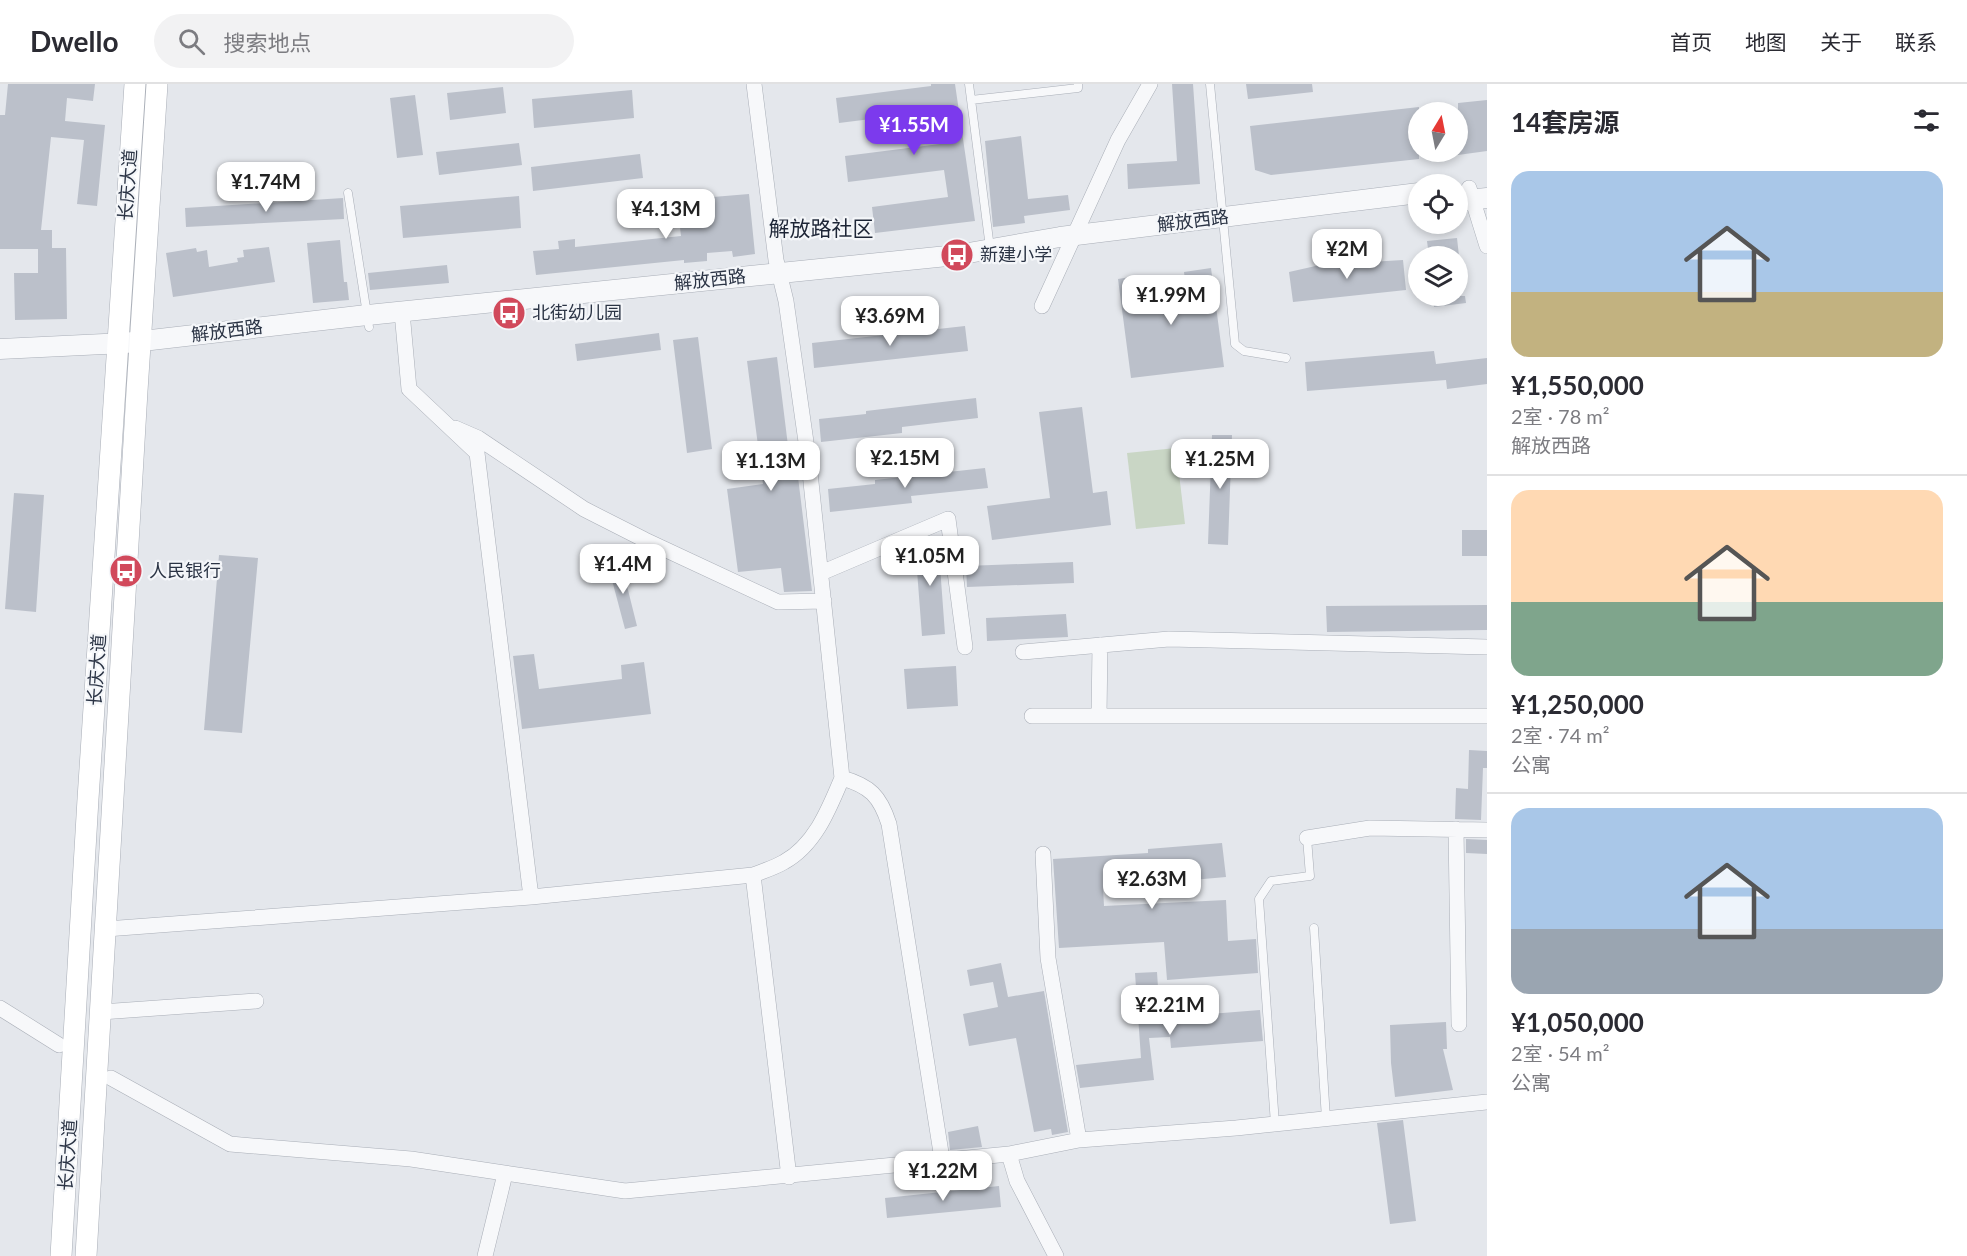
<!DOCTYPE html>
<html lang="zh">
<meta charset="utf-8">
<style>
:root{--surface:#fff;--page:#f2f2f3;--text:#2b2b33;--muted:#7c7c81;--line:#e1e1e2;--accent:#7c3aed}
body{margin:0;font-family:Lato,"Noto Sans SC",sans-serif;background:var(--page);color:var(--text);height:100vh;display:flex;flex-direction:column;font-size:22px;white-space:nowrap}
*{box-sizing:border-box;margin:0}
p{font-size:20px;color:var(--muted)}
.icon{flex:none;width:33px;height:33px;fill:none;stroke:currentColor;stroke-width:2;stroke-linecap:round;stroke-linejoin:round}
.map{position:relative;flex:1;overflow:hidden}
.side{display:flex;flex-direction:column;background:var(--surface);width:480px}
.side>*{flex:none}
.needle{width:39px;rotate:10deg}
.fabs{position:absolute;left:1408px;top:18px;display:grid;gap:12px}
.fabs a{display:grid;place-items:center;width:60px;height:60px;border-radius:50%;background:var(--surface);box-shadow:0 3px 9px #0003;font-size:30px}
.price{position:absolute;translate:-50% -51px;padding:0 14px;border-radius:12px;background:#fff;color:#222;font-size:20px;line-height:39px;filter:drop-shadow(0 2px 3px #0008)}
.price::after{content:'';position:absolute;left:50%;top:36px;width:18px;height:14px;margin-left:-9px;background:inherit;clip-path:polygon(0 0,100% 0,50% 100%)}
.price.on{background:var(--accent);color:#fff}
ul{padding:0;list-style:none}
li{display:grid;align-content:center;gap:12px;height:318px;padding:0 24px}
li+li{border-top:2px solid var(--line)}
li span{display:grid;place-items:center;height:186px;border-radius:18px;color:#555}
li>.icon{margin-inline-start:auto}
span .icon{width:108px;height:108px;fill:#fffc;stroke-width:1}
li b{font-size:26px}
h2{display:flex;justify-content:space-between;align-items:center;height:72px;padding:0 24px;font-size:26px}
header{display:flex;align-items:center;gap:36px;box-sizing:border-box;height:84px;padding:0 30px;background:var(--surface);border-bottom:2px solid var(--line)}
header strong{font-size:28px}
nav{display:flex;gap:33px;margin-inline-start:auto;font-size:21px}
.search{width:420px;height:54px;background:var(--page);display:flex;align-items:center;gap:15px;box-sizing:border-box;padding:0 21px;border-radius:33px;color:var(--muted);font-size:22px}
main{display:flex;flex:1;min-height:0}
.map>svg:first-child{display:block}
</style>
<header>
<strong>Dwello</strong>
<div class="search"><svg class="icon" aria-label="search" viewBox="0 0 24 24"><circle cx="10" cy="10" r="6"/><path d="M15 15l6 6"/></svg>搜索地点</div>
<nav><a>首页</a><a>地图</a><a>关于</a><a>联系</a></nav>
</header>
<main>
<div class="map">
<svg width="1487" height="1172" viewBox="0 0 1487 1172">
<rect width="100%" height="100%" fill="#e4e7ec"/>
<path fill="#c9d6c5" d="M 1176,364 L 1185,440 L 1136,445 L 1127,369 Z"/>
<path fill="#bbc0ca" d="M 8,0 L 95,0 L 93,17 L 67,14 L 65,37 L 105,41 L 97,122 L 77,120 L 84,56 L 51,53 L 41,146 L 52,146 L 52,164 L 66,164 L 67,235 L 15,236 L 14,189 L 38,189 L 38,165 L 0,165 L 0,31 L 5,31 Z
M 931,0 L 955,0 L 975,137 L 875,149 L 872,123 L 948,113 L 944,86 L 848,98 L 845,72 L 940,60 L 935,27 L 839,39 L 836,14 L 931,2 Z
M 1172,0 L 1193,0 L 1200,100 L 1128,105 L 1127,80 L 1177,77 Z
M 1246,0 L 1312,0 L 1313,8 L 1248,15 Z
M 503,3 L 506,29 L 450,36 L 447,9 Z
M 632,6 L 634,34 L 534,44 L 532,15 Z
M 415,11 L 423,71 L 397,74 L 390,14 Z
M 1487,16 L 1487,67 L 1458,71 L 1458,19 Z
M 1419,23 L 1419,75 L 1271,91 L 1255,86 L 1250,42 Z
M 1021,52 L 1028,115 L 1068,111 L 1070,126 L 1024,132 L 1025,139 L 993,143 L 985,57 Z
M 519,59 L 522,81 L 439,91 L 436,68 Z
M 640,70 L 643,94 L 533,107 L 531,83 Z
M 749,110 L 755,170 L 733,173 L 732,167 L 707,169 L 707,177 L 684,179 L 684,176 L 536,191 L 533,167 L 559,165 L 558,157 L 575,155 L 575,163 L 681,152 L 677,116 Z
M 519,112 L 521,144 L 403,154 L 400,122 Z
M 343,114 L 344,135 L 186,143 L 185,124 Z
M 1457,154 L 1459,172 L 1429,172 L 1427,157 Z
M 340,156 L 344,198 L 347,198 L 349,216 L 313,219 L 307,159 Z
M 269,163 L 275,198 L 173,213 L 166,169 L 196,164 L 197,168 L 207,166 L 209,183 L 238,178 L 237,174 L 244,173 L 243,166 Z
M 1403,176 L 1406,206 L 1293,218 L 1289,188 L 1320,181 Z
M 447,181 L 449,199 L 370,206 L 368,189 Z
M 1211,184 L 1224,283 L 1131,294 L 1118,195 L 1143,191 L 1146,209 L 1186,204 L 1184,188 Z
M 1433,212 L 1465,212 L 1466,219 L 1434,223 Z
M 965,242 L 968,267 L 814,284 L 812,259 Z
M 659,249 L 661,266 L 577,277 L 575,260 Z
M 698,253 L 712,365 L 687,369 L 673,256 Z
M 1434,267 L 1436,280 L 1487,274 L 1487,300 L 1447,305 L 1446,296 L 1307,307 L 1305,278 Z
M 777,273 L 792,394 L 798,393 L 812,507 L 784,508 L 781,484 L 738,488 L 727,405 L 763,400 L 747,277 Z
M 976,314 L 978,334 L 902,343 L 902,349 L 821,358 L 819,335 L 866,330 L 866,327 Z
M 1082,323 L 1093,409 L 1107,407 L 1111,441 L 992,456 L 987,422 L 1050,414 L 1039,328 Z
M 1212,351 L 1232,351 L 1228,461 L 1208,460 Z
M 985,384 L 988,404 L 911,412 L 912,419 L 830,428 L 828,405 L 875,400 L 875,396 Z
M 14,409 L 44,411 L 36,528 L 5,525 Z
M 1462,446 L 1487,446 L 1487,472 L 1462,472 Z
M 925,455 L 938,455 L 945,550 L 922,552 L 915,460 Z
M 219,471 L 258,474 L 242,649 L 204,646 Z
M 621,478 L 637,542 L 625,545 L 608,481 Z
M 1073,478 L 1074,499 L 967,503 L 966,482 Z
M 1487,521 L 1487,546 L 1327,548 L 1326,522 Z
M 1066,530 L 1068,553 L 987,557 L 986,534 Z
M 534,570 L 539,605 L 622,595 L 621,581 L 644,578 L 651,630 L 522,645 L 513,572 Z
M 956,582 L 958,622 L 907,625 L 904,585 Z
M 1469,666 L 1487,667 L 1487,684 L 1483,684 L 1481,736 L 1455,735 L 1456,704 L 1468,705 Z
M 1466,755 L 1487,756 L 1487,770 L 1466,769 Z
M 1222,759 L 1226,793 L 1103,804 L 1104,822 L 1226,816 L 1228,857 L 1256,855 L 1258,889 L 1167,896 L 1164,858 L 1059,864 L 1053,775 L 1148,769 L 1148,765 Z
M 1001,879 L 1008,913 L 1044,907 L 1068,1048 L 1052,1051 L 1051,1045 L 1034,1048 L 1016,954 L 969,962 L 963,930 L 998,923 L 993,898 L 970,902 L 967,886 Z
M 1157,888 L 1160,934 L 1260,926 L 1263,957 L 1171,964 L 1170,953 L 1149,954 L 1154,996 L 1080,1004 L 1076,981 L 1141,974 L 1135,889 Z
M 1446,938 L 1447,965 L 1443,965 L 1453,1006 L 1395,1013 L 1391,979 L 1390,941 Z
M 1403,1036 L 1416,1137 L 1390,1140 L 1377,1039 Z
M 978,1042 L 982,1063 L 950,1066 L 948,1048 Z
M 999,1102 L 1001,1123 L 887,1134 L 885,1114 Z"/>
<g fill="none" stroke-linecap="round" stroke-linejoin="round">
<g stroke="#a9aeb7" stroke-width="9">
<path id="service" d="M 969,0 L 990,164
M 1210,0 L 1235,260 L 1244,267 L 1286,274
M 971,16 L 1078,4 L 1078,0
M 348,109 L 369,243
M 1314,844 L 1326,1035
M 1275,1040 L 1259,815 L 1271,797 L 1310,792 L 1307,754"/>
</g>
<g stroke="#a9aeb7" stroke-width="16">
<path id="minor" d="M 1469,104 L 1487,162
M 1042,222 L 1118,56 L 1150,0
M 402,228 L 409,305 L 477,369 L 531,813
M 455,344 L 478,354 L 584,425 L 645,456 L 778,518 L 824,517
M 821,489 L 948,435 L 965,563
M 1023,568 L 1169,555 L 1487,563
M 1032,632 L 1487,632
M 1099,632 L 1100,561
M 842,694 C 870,702 880,712 889,740 L 942,1075
M 1456,745 L 1459,940
M 1307,754 L 1370,744 L 1487,746
M 1043,770 L 1048,874 L 1079,1056
M 753,791 L 789,1093
M 106,845 L 531,813 L 753,791 C 763,787 774,784 784,778 C 815,761 829,725 842,694 L 809,379 L 786,217 L 776,176 L 754,0
M 0,924 L 59,961
M 101,928 L 256,917
M 111,994 L 230,1060 L 411,1075 L 625,1107 L 1009,1070 L 1079,1056 L 1236,1044 L 1487,1018
M 1009,1070 L 1017,1097 L 1056,1172
M 485,1172 L 505,1090"/>
</g>
<g stroke="#a9aeb7" stroke-width="21">
<path id="tertiary" d="M 1458,117 L 1487,114
M 0,265 L 125,259 L 358,232 L 957,171 L 1060,153 L 1419,109"/>
</g>
<g stroke="#a9aeb7" stroke-width="22">
<path id="secondary" d="M 61,1172 L 88,715 L 135,0
M 86,1172 L 137,307 L 157,0"/>
</g>
<use href="#service" stroke="#f7f8fa" stroke-width="8"/>
<use href="#minor" stroke="#f7f8fa" stroke-width="15"/>
<use href="#tertiary" stroke="#f7f8fa" stroke-width="20"/>
<use href="#secondary" stroke="#fff" stroke-width="21"/>
</g>
<defs>
<g id="bus-disc" transform="scale(1.725)"><circle r="9.5" fill="#d1495b" stroke="#f4f6f9"/><path d="M-5-6H5V4H4V6H2V4H-2V6H-4V4H-5ZM-3.5-4V0h7V-4ZM-3.5 1.2v1.5H-2V1.2ZM2 1.2v1.5H3.5V1.2Z" fill="#fff"/></g>
</defs>
<g fill-rule="evenodd">
<use href="#bus-disc" x="957" y="171"/>
<use href="#bus-disc" x="509" y="229"/>
<use href="#bus-disc" x="126" y="487"/>
</g>
<g text-anchor="middle" stroke-width="4.5" stroke-linejoin="round" paint-order="stroke">
<g font-size="18" fill="#2b3445" stroke="#f4f6f9">
<text transform="translate(128 101) rotate(-86)" y="6">长庆大道</text>
<text transform="translate(1193 137) rotate(-7)" y="6">解放西路</text>
<text transform="translate(710 196) rotate(-6)" y="6">解放西路</text>
<text transform="translate(227 247) rotate(-7)" y="6">解放西路</text>
<text transform="translate(97 586) rotate(-86)" y="6">长庆大道</text>
<text transform="translate(68 1071) rotate(-86)" y="6">长庆大道</text>
</g>
<g font-size="18" fill="#2b3445" stroke="#f4f6f9" text-anchor="start">
<text x="980" y="177">新建小学</text>
<text x="532" y="235">北街幼儿园</text>
<text x="149" y="493">人民银行</text>
</g>
<g font-size="21" fill="#1d2536" stroke="#f4f6f9">
<text x="821" y="152">解放路社区</text>
</g>
</g>
</svg>
<div class="fabs">
<a><svg class="needle" viewBox="-14 -14 28 28"><path d="M0-13l5 13h-10z" fill="#e53935"/><path d="M0 13l5-13h-10z" fill="#7c7c81"/></svg></a>
<a><svg class="icon" aria-label="locate" viewBox="0 0 24 24"><circle cx="12" cy="12" r="6"/><path d="M12 2v4M12 18v4M2 12h4M18 12h4"/></svg></a>
<a><svg class="icon" aria-label="layers" viewBox="0 0 24 24"><path d="M12 4l9 5-9 5-9-5zM3 14l9 5 9-5"/></svg></a>
</div>
<b class="price on" style="left:914px;top:72px">¥1.55M</b>
<b class="price" style="left:266px;top:129px">¥1.74M</b>
<b class="price" style="left:666px;top:156px">¥4.13M</b>
<b class="price" style="left:1347px;top:196px">¥2M</b>
<b class="price" style="left:1171px;top:242px">¥1.99M</b>
<b class="price" style="left:890px;top:263px">¥3.69M</b>
<b class="price" style="left:905px;top:405px">¥2.15M</b>
<b class="price" style="left:1220px;top:406px">¥1.25M</b>
<b class="price" style="left:771px;top:408px">¥1.13M</b>
<b class="price" style="left:930px;top:503px">¥1.05M</b>
<b class="price" style="left:623px;top:511px">¥1.4M</b>
<b class="price" style="left:1152px;top:826px">¥2.63M</b>
<b class="price" style="left:1170px;top:952px">¥2.21M</b>
<b class="price" style="left:943px;top:1118px">¥1.22M</b>
</div>
<section class="side">
<h2>14套房源<svg class="icon" aria-label="filters" viewBox="0 0 24 24"><path d="M4 7h16M4 17h16"/><circle cx="9" cy="7" r="2"/><circle cx="15" cy="17" r="2"/></svg></h2>
<ul>
<li><span style="background:linear-gradient(#a9c7e8 65%,#c2b280 0)"><svg class="icon" aria-label="home" viewBox="0 0 24 24"><path d="M3 11l9-7 9 7M6 9v11h12V9"/></svg></span><div><b>¥1,550,000</b><p>2室 · 78 m²</p><p>解放西路</p></div></li>
<li><span style="background:linear-gradient(#ffd9b3 60%,#7fa58c 0)"><svg class="icon" aria-label="home" viewBox="0 0 24 24"><path d="M3 11l9-7 9 7M6 9v11h12V9"/></svg></span><div><b>¥1,250,000</b><p>2室 · 74 m²</p><p>公寓</p></div></li>
<li><span style="background:linear-gradient(#a9c7e8 65%,#9aa5b1 0)"><svg class="icon" aria-label="home" viewBox="0 0 24 24"><path d="M3 11l9-7 9 7M6 9v11h12V9"/></svg></span><div><b>¥1,050,000</b><p>2室 · 54 m²</p><p>公寓</p></div></li>
</ul>
</section>
</main>
